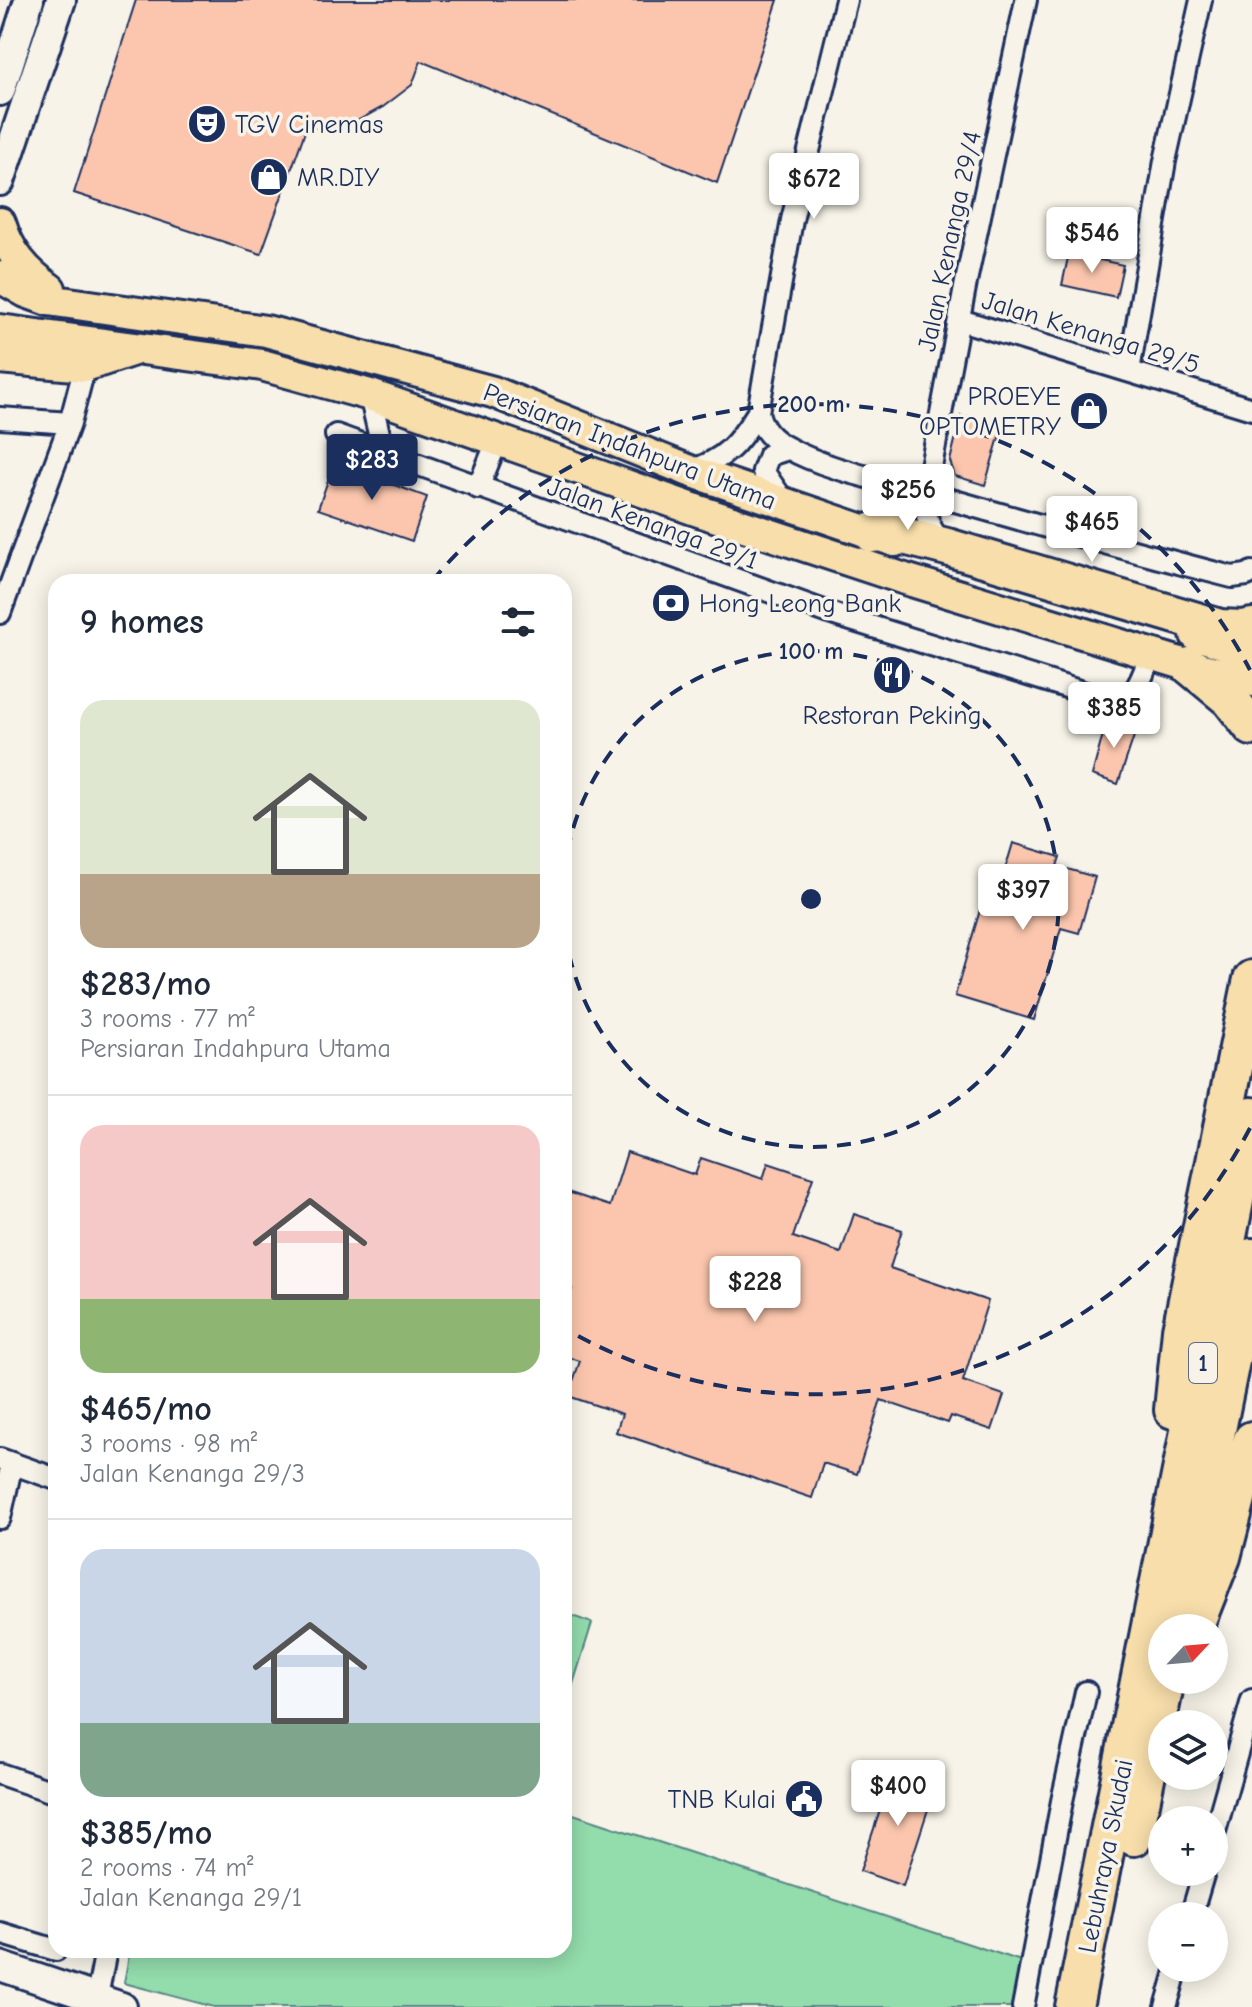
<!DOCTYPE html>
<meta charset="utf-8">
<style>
:root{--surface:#fff;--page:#f2f2f3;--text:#1f2937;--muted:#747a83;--line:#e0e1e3;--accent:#1b2f5e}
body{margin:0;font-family:"Comic Neue",sans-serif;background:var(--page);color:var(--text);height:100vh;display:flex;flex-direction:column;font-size:30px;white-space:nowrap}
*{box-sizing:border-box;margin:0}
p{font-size:26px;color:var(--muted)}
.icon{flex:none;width:44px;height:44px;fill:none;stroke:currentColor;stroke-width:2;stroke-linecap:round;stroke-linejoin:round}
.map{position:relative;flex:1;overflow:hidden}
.details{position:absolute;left:48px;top:574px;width:524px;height:1384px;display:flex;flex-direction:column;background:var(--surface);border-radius:24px;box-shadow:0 4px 20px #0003}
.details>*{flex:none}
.needle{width:52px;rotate:64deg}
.buttons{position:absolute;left:1148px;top:1614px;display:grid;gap:16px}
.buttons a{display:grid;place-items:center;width:80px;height:80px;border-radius:50%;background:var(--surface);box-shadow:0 4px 20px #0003;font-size:40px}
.price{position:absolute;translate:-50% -68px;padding:0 18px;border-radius:8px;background:#fff;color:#222;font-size:26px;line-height:52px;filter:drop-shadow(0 2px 4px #0008)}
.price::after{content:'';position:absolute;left:50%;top:48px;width:24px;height:18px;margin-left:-12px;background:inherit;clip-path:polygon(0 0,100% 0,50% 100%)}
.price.current{background:var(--accent);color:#fff}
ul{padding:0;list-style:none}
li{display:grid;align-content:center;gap:16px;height:424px;padding:0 32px}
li+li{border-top:2px solid var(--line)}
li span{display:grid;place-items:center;height:248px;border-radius:24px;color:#555}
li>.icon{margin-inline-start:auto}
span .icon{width:144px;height:144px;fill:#fffc;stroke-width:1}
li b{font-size:34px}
h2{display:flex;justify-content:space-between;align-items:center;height:96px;padding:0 32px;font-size:34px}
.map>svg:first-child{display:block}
</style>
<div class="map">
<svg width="1252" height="2007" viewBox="0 0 1252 2007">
<rect width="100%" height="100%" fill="#f7f3e8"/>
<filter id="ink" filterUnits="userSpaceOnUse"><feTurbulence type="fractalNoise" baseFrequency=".0125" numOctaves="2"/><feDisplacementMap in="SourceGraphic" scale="16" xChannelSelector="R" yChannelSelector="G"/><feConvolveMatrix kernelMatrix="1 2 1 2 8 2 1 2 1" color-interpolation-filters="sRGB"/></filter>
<g filter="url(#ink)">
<path fill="#93dcac" stroke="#578685" stroke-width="2" d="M 564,1613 L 592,1623 L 564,1713 Z
M 564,1811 L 1021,1961 L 1011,2007 L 214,2007 L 124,1983 L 130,1950 L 564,1950 Z"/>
<path fill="#fbc6ad" stroke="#1b2f5e" stroke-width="2" d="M 136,0 L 778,0 L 717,183 L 421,61 L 412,85 L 383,107 L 350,125 L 326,130 L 307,126 L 261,254 L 74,193 Z
M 1069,253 L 1123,265 L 1116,297 L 1062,285 Z
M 961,416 L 1002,427 L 985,485 L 955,476 L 950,461 Z
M 334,463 L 427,497 L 412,541 L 318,509 Z
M 1108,716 L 1137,727 L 1118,784 L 1092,775 Z
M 1013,843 L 1060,857 L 1057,866 L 1095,877 L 1079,933 L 1061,928 L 1034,1020 L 955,996 L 984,896 L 996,900 Z
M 627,1152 L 695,1175 L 701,1158 L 763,1179 L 768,1163 L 813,1178 L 793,1237 L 841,1253 L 854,1214 L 902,1230 L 890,1268 L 988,1301 L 963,1381 L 1004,1395 L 992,1430 L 951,1416 L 948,1423 L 881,1400 L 857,1474 L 823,1463 L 812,1498 L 616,1432 L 622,1414 L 568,1396 L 580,1361 L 564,1356 L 564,1312 L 572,1289 L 564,1286 L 564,1191 L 610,1206 Z
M 893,1771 L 936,1785 L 903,1886 L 860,1871 Z"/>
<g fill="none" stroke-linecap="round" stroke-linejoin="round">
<g stroke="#1b2f5e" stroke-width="26">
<path id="street" d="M 846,0 L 792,220 L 758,412 C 762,430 772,440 788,448 C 824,469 886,481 927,493 C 1028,522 1130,551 1232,577 L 1247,575 L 1252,572
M 960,320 L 1252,409
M 1129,371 L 1165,161 L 1201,0
M 370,395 L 383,451
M 0,418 L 70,423
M 336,435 L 835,615 L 1108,700 C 1137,704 1143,674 1151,653
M 690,471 C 726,459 738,444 758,412
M 478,488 L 498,439
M 785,503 L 763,471 L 769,455 L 788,449
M 867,525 C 889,518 904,511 912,489
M 944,544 C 927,529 925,514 926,493 L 967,277 L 1026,0
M 0,613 L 70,423 L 85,366
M 0,1459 L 56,1479
M 0,1518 L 12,1463
M 0,1774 L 56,1793
M 1214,1835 L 1252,1700
M 1191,1916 L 1204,1872
M 0,1933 L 56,1950
M 95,2007 L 106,1950
M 1023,2007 L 1062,1801 L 1086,1692
M 1166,2007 L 1177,1968"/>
</g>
<g stroke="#1b2f5e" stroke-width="34">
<path id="secondary" d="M 0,91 L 29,0
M 0,181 L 61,0
M 0,1966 L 122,2007"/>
</g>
<g stroke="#1b2f5e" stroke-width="36">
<path id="primary" d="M 0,223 C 9,253 25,271 50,289
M 0,277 L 26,292 L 48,300 L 266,331 L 493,392 L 690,471 L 895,541
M 0,330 L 262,365 L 370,395 L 696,510 L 905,579 L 1190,666 L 1252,681
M 0,358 L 85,366 L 134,350
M 1196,635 L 1252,652"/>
</g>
<g stroke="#1b2f5e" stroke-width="42">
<path id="highway" d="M 873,534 L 888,532 L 947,547 L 1220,628 L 1243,629 L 1252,627
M 1190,666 L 1230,699 L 1252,727
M 1173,1410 L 1181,1330 L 1252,979
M 1177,1628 L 1252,1257
M 1194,1628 L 1222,1557 L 1252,1440
M 1134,1837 L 1166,1680
M 1074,2007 L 1252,1116"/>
</g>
<use href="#street" stroke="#f7f3e8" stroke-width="20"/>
<use href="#secondary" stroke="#f7f3e8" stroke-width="28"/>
<use href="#primary" stroke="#f8deab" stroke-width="30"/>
<use href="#highway" stroke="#f8deab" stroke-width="36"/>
</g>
</g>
<g fill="none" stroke="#1b2f5e" stroke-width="4" stroke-dasharray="14 10">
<path d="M564 875A248 248 0 1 1 564 923"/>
<path d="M1250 1128A495 495 0 0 1 567 1330M432 581A495 495 0 0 1 1250 670"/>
</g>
<defs>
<g id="theatre-disc" transform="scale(2)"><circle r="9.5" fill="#1b2f5e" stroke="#f7f3e8"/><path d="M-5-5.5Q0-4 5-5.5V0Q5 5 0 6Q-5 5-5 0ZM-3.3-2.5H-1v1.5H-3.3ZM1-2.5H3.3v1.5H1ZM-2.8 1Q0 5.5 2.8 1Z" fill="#fff"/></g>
<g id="shop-disc" transform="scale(2)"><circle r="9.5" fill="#1b2f5e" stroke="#f7f3e8"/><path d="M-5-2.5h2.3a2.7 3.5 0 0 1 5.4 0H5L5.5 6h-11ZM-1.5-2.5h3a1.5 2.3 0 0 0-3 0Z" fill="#fff"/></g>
<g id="bank-disc" transform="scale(2)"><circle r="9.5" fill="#1b2f5e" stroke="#f7f3e8"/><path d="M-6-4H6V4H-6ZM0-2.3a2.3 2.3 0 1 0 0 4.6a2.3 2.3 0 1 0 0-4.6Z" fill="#fff"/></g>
<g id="restaurant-disc" transform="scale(2)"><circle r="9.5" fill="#1b2f5e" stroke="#f7f3e8"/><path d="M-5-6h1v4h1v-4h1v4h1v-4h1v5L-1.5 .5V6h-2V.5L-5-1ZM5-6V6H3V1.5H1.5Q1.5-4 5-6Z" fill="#fff"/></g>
<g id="civic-disc" transform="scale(2)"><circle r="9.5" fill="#1b2f5e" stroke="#f7f3e8"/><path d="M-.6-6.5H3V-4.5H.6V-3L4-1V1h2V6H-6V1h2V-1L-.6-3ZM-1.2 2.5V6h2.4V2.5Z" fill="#fff"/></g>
</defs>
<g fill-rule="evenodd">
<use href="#theatre-disc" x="207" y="124"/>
<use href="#shop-disc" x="269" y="177"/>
<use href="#shop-disc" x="1089" y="411"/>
<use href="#bank-disc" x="671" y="603"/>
<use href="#restaurant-disc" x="892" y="675"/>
<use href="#civic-disc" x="804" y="1799"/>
</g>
<g text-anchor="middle" stroke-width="7" stroke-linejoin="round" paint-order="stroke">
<rect fill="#f7f3e8" stroke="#5d6a87" stroke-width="2" x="1189" y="1343" width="28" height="40" rx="6"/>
<g font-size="24" font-weight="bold" fill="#1b2f5e">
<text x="1203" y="1371">1</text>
</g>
<g font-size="26" fill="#1b2f5e" stroke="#f7f3e8" text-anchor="start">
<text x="235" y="133">TGV Cinemas</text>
<text x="297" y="186">MR.DIY</text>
<text x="1061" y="405" text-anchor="end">PROEYE<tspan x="1061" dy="30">OPTOMETRY</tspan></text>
<text x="699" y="612">Hong Leong Bank</text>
<text x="892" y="724" text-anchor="middle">Restoran Peking</text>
<text x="776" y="1808" text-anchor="end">TNB Kulai</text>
</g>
<g font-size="26" fill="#1b2f5e" stroke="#f7f3e8">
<text transform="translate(949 241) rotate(-78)" y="9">Jalan Kenanga 29/4</text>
<text transform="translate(1091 332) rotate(17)" y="9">Jalan Kenanga 29/5</text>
<text transform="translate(630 446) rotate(21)" y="9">Persiaran Indahpura Utama</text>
<text transform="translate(653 523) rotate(20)" y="9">Jalan Kenanga 29/1</text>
<text transform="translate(1105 1856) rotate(-79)" y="9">Lebuhraya Skudai</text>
</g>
</g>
<circle cx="811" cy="899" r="12" fill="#1b2f5e" stroke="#f7f3e8" stroke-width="4"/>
<g font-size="24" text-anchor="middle" font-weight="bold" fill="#1b2f5e" stroke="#f7f3e8" stroke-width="7" stroke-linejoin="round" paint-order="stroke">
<text x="811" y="412">200 m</text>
<text x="811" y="659">100 m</text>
</g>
</svg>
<div class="buttons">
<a><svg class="needle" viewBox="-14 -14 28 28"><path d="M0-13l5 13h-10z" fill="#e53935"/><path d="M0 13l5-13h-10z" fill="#747a83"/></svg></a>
<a><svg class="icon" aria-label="layers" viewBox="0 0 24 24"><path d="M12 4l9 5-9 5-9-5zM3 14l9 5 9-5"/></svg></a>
<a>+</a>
<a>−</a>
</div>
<b class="price" style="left:814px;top:221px">$672</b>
<b class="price" style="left:1092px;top:275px">$546</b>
<b class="price current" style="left:372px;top:502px">$283</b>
<b class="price" style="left:908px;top:532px">$256</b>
<b class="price" style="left:1092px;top:564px">$465</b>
<b class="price" style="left:1114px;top:750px">$385</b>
<b class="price" style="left:1023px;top:932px">$397</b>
<b class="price" style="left:755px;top:1324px">$228</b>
<b class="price" style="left:898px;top:1828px">$400</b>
<section class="details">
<h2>9 homes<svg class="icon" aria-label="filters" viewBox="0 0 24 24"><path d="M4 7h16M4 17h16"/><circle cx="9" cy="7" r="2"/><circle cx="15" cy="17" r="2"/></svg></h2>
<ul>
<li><span style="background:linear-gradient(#dfe7d0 70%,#b9a48a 0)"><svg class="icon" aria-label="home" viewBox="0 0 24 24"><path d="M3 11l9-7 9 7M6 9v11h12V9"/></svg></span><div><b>$283/mo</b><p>3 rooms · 77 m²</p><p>Persiaran Indahpura Utama</p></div></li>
<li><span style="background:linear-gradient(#f6c9c9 70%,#8fb573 0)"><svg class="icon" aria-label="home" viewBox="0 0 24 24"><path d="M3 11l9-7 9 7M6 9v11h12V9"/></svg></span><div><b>$465/mo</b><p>3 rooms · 98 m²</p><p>Jalan Kenanga 29/3</p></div></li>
<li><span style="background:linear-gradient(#c9d6e8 70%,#7fa58c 0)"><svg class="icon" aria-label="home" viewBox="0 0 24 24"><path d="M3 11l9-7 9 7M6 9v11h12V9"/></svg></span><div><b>$385/mo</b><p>2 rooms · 74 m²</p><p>Jalan Kenanga 29/1</p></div></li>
</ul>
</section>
</div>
